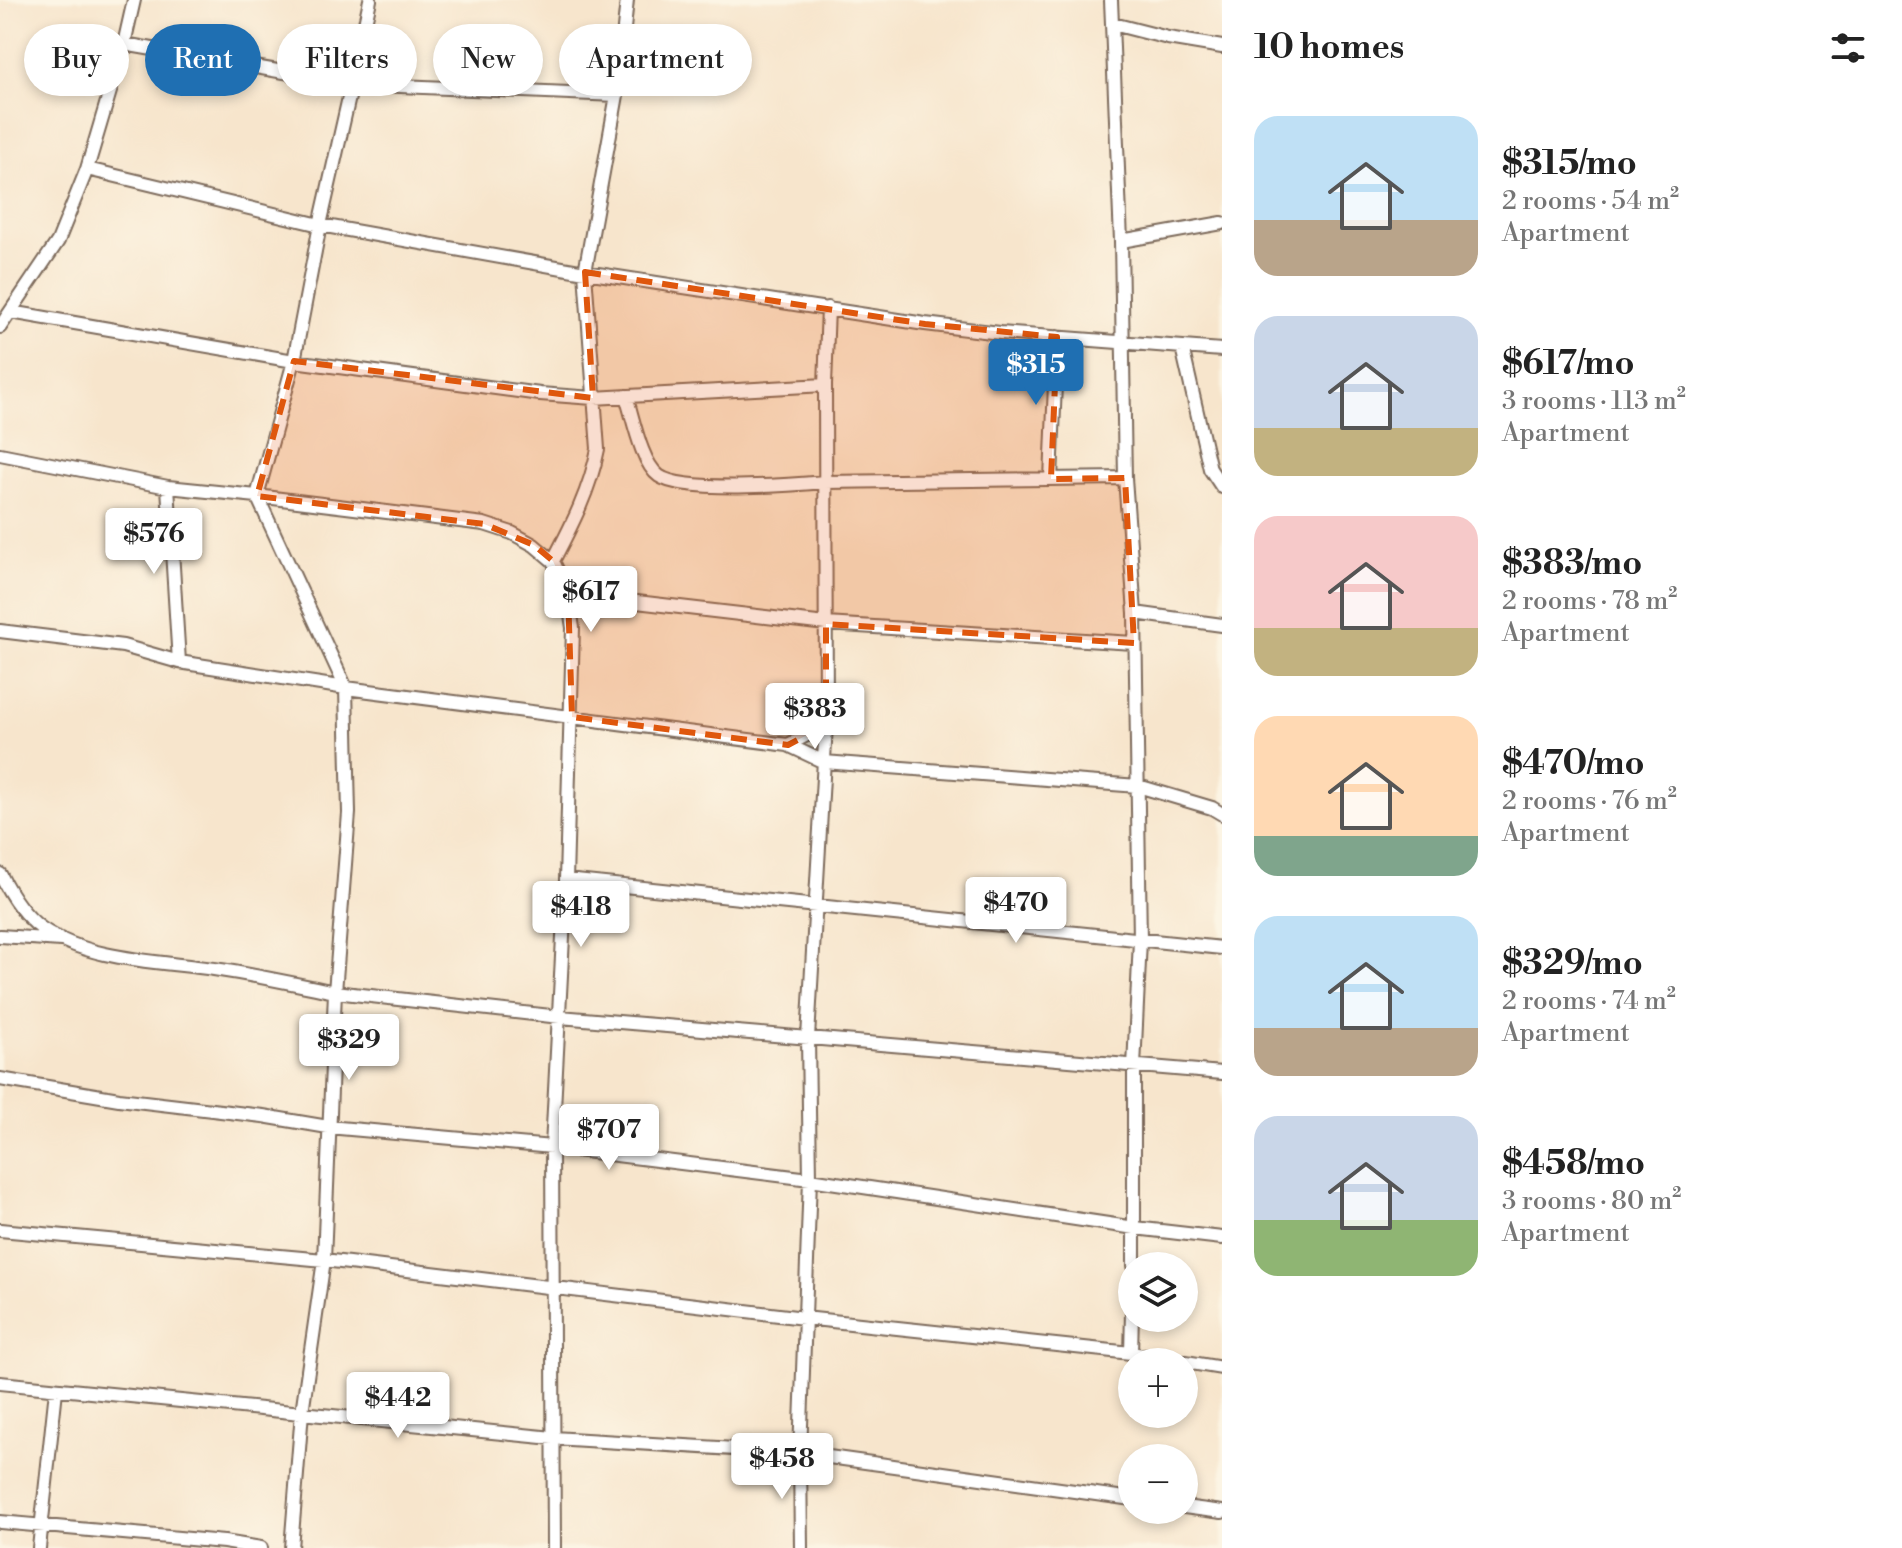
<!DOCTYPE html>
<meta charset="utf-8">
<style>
:root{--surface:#fff;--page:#f6f6f6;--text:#222;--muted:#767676;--accent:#1f6fb2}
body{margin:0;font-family:"Libre Bodoni",serif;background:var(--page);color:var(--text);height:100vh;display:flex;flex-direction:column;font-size:30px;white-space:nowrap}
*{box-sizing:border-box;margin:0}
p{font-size:26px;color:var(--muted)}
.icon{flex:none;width:44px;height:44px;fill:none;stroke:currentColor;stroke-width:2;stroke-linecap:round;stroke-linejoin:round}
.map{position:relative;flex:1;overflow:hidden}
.panel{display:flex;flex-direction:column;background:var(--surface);width:680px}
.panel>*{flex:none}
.top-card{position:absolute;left:24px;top:24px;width:760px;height:72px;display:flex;gap:16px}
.tools{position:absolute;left:1118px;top:1252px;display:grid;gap:16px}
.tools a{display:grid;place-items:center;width:80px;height:80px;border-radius:50%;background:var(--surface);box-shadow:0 4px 12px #0003;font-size:40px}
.price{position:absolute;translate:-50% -68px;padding:0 18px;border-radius:8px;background:#fff;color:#222;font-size:26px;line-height:52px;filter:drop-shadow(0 2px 4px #0008)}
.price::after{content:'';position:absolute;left:50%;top:48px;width:24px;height:18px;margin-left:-12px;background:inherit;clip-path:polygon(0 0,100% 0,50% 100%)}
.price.on{background:var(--accent);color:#fff}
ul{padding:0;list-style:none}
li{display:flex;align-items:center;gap:24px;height:200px;padding:0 32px}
li span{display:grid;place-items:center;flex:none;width:224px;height:160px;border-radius:24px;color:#555}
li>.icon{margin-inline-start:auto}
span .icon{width:96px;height:96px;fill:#fffc;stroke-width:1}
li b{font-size:34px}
h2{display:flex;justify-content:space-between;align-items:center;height:96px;padding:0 32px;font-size:34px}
.pill{padding:0 28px;border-radius:36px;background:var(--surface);box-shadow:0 4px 12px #0003;font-size:28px;line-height:72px}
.pill.on{background:var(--accent);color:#fff}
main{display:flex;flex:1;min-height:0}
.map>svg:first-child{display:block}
</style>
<main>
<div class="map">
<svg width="1222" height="1548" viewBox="0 0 1222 1548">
<rect width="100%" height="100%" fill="#fcf5e5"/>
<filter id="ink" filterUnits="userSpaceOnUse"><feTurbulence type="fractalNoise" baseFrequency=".0125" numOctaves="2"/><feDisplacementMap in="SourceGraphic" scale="16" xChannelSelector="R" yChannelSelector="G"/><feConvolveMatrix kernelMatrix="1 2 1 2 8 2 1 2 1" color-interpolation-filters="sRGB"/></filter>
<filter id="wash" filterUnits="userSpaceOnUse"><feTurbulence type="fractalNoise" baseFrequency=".006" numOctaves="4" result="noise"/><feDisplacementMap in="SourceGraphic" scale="32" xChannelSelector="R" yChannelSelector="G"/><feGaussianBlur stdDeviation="1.8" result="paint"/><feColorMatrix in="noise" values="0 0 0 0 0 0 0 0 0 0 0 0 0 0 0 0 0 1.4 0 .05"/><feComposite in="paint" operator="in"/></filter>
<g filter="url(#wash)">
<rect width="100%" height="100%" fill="#f7e5cc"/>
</g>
<g filter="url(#ink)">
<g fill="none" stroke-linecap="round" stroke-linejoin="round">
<g stroke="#7d6b5b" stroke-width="16">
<path id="street" d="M 1111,0 L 1121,241 L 1125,478 L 1135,613 L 1140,940 L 1134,1067 L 1134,1266
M 1113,24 L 1168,38 L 1222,47
M 124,44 L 352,84 L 370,0
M 87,169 L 320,225 L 585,272 L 925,324 L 1000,333 L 1222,350
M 1121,241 L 1222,223
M 11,312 L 294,361 L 540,394 L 593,398 L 825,385
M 0,327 L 58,241 L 87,169 L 124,44 L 134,0
M 1182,347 L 1210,469 L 1222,487
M 626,396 C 633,417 641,463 659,476 C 683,493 793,485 825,482 L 1125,478
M 0,454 L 168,487 L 257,496 L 294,361 L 320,225 L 352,84 L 617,95
M 1051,479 L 1057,337
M 168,487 L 179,662
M 257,496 L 484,524 L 512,533 L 534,545 L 553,561 L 568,594 L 573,628 L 566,880 L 552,1147 L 554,1548
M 553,561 C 572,525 590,490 598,449 L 585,272 L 617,95 L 627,0
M 568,594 L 826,624 L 1134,643
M 1135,613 L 1222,625
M 0,631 L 123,646 L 179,662 L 346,688 L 257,496
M 788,745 L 826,725
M 1222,814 L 1212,808 L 1138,786 L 824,762 L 788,745 L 346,688 L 349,813 L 335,992 L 560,1017 L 1222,1073
M 0,874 C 10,894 22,914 41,928 C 89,961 158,961 214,969 C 255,975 295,984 335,992 L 324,1260 L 302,1412 L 291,1548
M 566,880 L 1222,948
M 0,936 L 61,940
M 0,1079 L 119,1099 L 263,1116 L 328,1127 L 552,1147 L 810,1179 L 1135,1228 L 1222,1238
M 0,1230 L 324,1260 L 804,1318 L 1131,1353 L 1222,1368
M 1131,1353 L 1132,1313
M 0,1383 L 553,1438 L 800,1453 L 1132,1499
M 1184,1507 L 1222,1512
M 0,1522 L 224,1542 L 261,1548
M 39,1548 L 56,1390
M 801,1548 L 800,1453 L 810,1179 L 808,1038 L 826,725 L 825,385 L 828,308"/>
</g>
<use href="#street" stroke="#fff" stroke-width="12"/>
</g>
</g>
<path fill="#df570d" fill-opacity="0.2" stroke="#df570d" stroke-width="6" stroke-dasharray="16 10" stroke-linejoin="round" d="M 585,272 L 925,324 L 1057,337 L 1051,479 L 1125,478 L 1134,643 L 826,624 L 826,725 L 788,745 L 572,717 L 568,594 L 553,561 L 534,545 L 484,524 L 257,496 L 294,361 L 593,398 Z"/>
</svg>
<div class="tools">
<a><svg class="icon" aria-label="layers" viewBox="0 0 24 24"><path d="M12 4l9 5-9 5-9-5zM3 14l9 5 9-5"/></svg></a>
<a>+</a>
<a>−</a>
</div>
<b class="price on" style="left:1036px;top:407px">$315</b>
<b class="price" style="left:154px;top:576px">$576</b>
<b class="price" style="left:591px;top:634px">$617</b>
<b class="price" style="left:815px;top:751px">$383</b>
<b class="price" style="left:1016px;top:945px">$470</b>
<b class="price" style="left:581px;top:949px">$418</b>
<b class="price" style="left:349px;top:1082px">$329</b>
<b class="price" style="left:609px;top:1172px">$707</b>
<b class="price" style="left:398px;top:1440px">$442</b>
<b class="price" style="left:782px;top:1501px">$458</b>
<div class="top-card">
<a class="pill">Buy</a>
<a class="pill on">Rent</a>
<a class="pill">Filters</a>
<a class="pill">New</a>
<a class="pill">Apartment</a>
</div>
</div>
<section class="panel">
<h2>10 homes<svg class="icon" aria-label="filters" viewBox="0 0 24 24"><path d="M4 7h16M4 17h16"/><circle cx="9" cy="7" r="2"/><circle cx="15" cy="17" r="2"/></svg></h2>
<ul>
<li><span style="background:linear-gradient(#bfe0f5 65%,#b9a48a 0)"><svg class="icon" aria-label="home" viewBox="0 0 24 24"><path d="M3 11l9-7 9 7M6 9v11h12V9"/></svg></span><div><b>$315/mo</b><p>2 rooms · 54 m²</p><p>Apartment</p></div></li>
<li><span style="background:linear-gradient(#c9d6e8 70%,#c2b280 0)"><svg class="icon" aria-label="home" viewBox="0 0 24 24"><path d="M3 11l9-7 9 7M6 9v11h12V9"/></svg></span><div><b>$617/mo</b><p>3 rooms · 113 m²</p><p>Apartment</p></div></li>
<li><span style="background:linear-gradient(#f6c9c9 70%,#c2b280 0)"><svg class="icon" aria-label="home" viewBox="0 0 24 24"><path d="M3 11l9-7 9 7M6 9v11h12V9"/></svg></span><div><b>$383/mo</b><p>2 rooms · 78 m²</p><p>Apartment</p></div></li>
<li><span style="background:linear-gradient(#ffd9b3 75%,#7fa58c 0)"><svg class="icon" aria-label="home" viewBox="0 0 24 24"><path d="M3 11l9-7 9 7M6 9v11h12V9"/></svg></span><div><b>$470/mo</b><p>2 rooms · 76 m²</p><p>Apartment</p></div></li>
<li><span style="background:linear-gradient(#bfe0f5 70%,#b9a48a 0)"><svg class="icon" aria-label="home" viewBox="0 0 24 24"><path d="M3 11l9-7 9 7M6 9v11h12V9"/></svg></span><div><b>$329/mo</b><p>2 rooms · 74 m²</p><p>Apartment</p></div></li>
<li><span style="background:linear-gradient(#c9d6e8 65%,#8fb573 0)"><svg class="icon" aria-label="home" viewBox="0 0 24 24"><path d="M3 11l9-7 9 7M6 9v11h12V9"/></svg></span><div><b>$458/mo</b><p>3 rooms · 80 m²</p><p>Apartment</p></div></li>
</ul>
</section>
</main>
